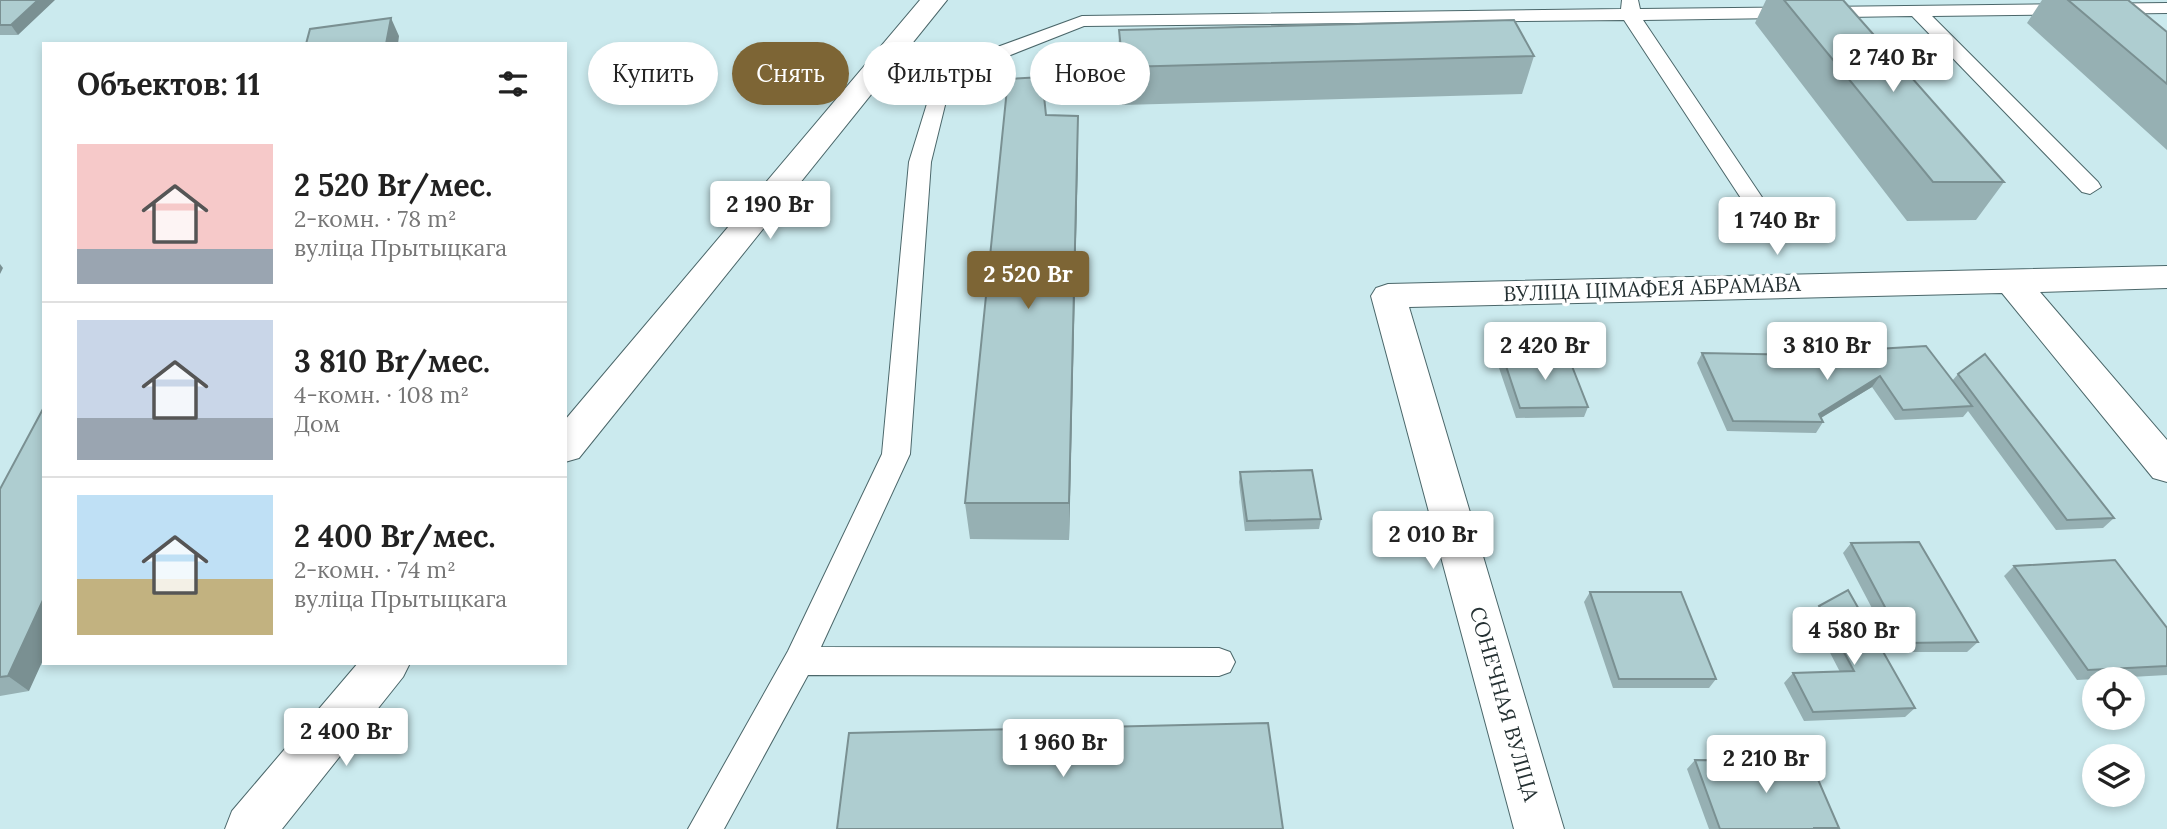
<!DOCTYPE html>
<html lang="ru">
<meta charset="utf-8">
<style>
:root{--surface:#fff;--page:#f6f6f6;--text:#222;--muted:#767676;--line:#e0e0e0;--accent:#7d6535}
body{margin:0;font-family:Lora,serif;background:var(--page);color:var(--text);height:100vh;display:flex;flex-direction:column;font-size:26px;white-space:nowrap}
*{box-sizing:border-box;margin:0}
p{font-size:23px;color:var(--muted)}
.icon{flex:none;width:38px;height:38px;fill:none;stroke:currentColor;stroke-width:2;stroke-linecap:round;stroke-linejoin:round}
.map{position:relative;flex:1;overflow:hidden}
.details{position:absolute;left:42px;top:42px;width:525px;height:623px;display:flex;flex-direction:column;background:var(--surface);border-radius:0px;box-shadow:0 4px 10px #0003}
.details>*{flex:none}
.banner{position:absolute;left:588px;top:42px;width:665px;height:63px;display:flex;gap:14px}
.controls{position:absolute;left:2082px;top:667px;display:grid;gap:14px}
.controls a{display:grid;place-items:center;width:63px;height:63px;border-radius:50%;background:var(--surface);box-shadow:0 4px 10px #0003;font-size:35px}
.price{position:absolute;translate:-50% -60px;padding:0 16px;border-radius:7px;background:#fff;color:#222;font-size:23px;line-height:46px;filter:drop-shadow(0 2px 4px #0008)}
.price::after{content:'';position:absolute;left:50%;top:42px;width:21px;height:16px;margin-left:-10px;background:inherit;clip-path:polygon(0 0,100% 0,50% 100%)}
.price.current{background:var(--accent);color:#fff}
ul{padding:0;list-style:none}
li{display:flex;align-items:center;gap:21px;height:175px;padding:0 35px}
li+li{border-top:2px solid var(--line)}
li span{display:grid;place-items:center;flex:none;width:196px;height:140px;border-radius:0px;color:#555}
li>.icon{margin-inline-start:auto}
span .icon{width:84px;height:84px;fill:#fffc;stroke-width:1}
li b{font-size:30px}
h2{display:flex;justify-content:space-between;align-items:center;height:84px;padding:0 35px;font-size:30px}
.pill{padding:0 24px;border-radius:32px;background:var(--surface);box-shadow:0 4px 10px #0003;font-size:24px;line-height:63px}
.pill.current{background:var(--accent);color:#fff}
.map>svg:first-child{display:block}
</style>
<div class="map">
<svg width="2167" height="829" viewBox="0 0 2167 829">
<rect width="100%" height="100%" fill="#cbeaee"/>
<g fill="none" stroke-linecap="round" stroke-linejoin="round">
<g stroke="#4b676a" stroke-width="2">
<path id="lane" d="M 1622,0 L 1638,0 L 1640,9 L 2167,3 L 2167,13 L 1932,16 L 2098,182 L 2101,187 L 2090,194 L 2082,192 L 1912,16 L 1643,20 L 1788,236 L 1785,241 L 1769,241 L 1624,20 L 1084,26 L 1003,58 L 946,101 L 931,162 L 910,454 L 821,647 L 1219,648 L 1230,652 L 1235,662 L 1230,672 L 1219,676 L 808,675 L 724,829 L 688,829 L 788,651 L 882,454 L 909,162 L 930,94 L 989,50 L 1082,16 L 1621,9 Z"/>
</g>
<g stroke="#4b676a" stroke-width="2">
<path id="street" d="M 2167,266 L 2167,288 L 2040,292 L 2167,440 L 2167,482 L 2153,478 L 2002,293 L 1409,307 L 1564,829 L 1514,829 L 1371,296 L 1376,288 L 1388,284 Z"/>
</g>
<g stroke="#4b676a" stroke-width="2">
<path id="secondary" d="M 920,0 L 947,0 L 579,458 L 565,462 L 565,420 Z
M 358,663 L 410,663 L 403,677 L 282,829 L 225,829 L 232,811 Z"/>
</g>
<use href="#lane" fill="#fff" fill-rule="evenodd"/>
<use href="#street" fill="#fff" fill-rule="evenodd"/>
<use href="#secondary" fill="#fff" fill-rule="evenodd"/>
</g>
<path fill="#96b0b3" d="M 0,0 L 18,35 L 0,35 Z
M 1766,0 L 1843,0 L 2004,182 L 1976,220 L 1907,221 L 1755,23 Z
M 2042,0 L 2128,0 L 2167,32 L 2167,150 L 2027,23 Z
M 1119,30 L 1534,56 L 1522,94 L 1122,105 L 1118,67 Z
M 1046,115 L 1078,153 L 1069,540 L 970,539 L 965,503 Z
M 1861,350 L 1952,381 L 1958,374 L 2114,518 L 2103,528 L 2056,530 L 1968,411 L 1963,417 L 1895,420 L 1872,387 L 1821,418 L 1823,422 L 1816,433 L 1727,431 L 1697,363 L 1702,353 L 1857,356 Z
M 1503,357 L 1588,407 L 1584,417 L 1516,418 L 1499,368 Z
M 1240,472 L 1321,519 L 1319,529 L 1245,531 L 1239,482 Z
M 0,489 L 29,691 L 0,696 Z
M 1851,543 L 1978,642 L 1967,652 L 1895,652 L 1843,553 Z
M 2014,566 L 2167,628 L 2167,675 L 2077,680 L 2004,576 Z
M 1590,592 L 1716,679 L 1709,688 L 1613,688 L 1584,602 Z
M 1819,606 L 1915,708 L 1905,717 L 1804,721 L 1784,683 L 1793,673 L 1840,672 L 1811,616 Z
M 1695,760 L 1839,828 L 1837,829 L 1709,829 L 1687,769 Z"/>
<path fill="#7a9092" d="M 38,0 L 55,0 L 18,35 L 11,25 Z
M 391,18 L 399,36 L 398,44 L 386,44 Z
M 1078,116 L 1078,153 L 1069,540 L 1069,503 Z
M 0,264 L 3,268 L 0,274 Z
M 1880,376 L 1872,387 L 1814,422 L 1819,414 Z
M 44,598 L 44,658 L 29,691 L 8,676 Z"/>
<path fill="#aecdd0" stroke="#7a9092" stroke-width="2" d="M 0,0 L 38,0 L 11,25 L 0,25 Z
M 1784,0 L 1843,0 L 2004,182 L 1933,182 Z
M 2068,0 L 2128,0 L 2167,32 L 2167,84 Z
M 391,18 L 386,44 L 306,44 L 310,29 Z
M 1514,20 L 1534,56 L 1123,67 L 1119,30 Z
M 1042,77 L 1046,115 L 1078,116 L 1069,503 L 965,503 L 1008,79 Z
M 1926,346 L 1972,406 L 1903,410 L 1880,376 L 1819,414 L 1823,422 L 1733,421 L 1702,353 L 1865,356 L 1861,350 Z
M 1985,354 L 2114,518 L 2067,520 L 1958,374 Z
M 1568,356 L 1588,407 L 1520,408 L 1503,357 Z
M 44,407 L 44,598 L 8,676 L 0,677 L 0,489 Z
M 1312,470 L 1321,519 L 1247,521 L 1240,472 Z
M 1919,542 L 1978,642 L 1904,643 L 1851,543 Z
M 2115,560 L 2167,628 L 2167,666 L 2088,670 L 2014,566 Z
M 1848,590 L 1915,708 L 1813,712 L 1793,673 L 1854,671 L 1819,606 Z
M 1590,592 L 1681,592 L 1716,679 L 1619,679 Z
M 1268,723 L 1283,829 L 837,829 L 849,733 Z
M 1695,760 L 1810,761 L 1839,828 L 1814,828 L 1814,829 L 1720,829 Z"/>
<g text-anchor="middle" stroke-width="7" stroke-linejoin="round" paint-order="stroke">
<g font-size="21" fill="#253133" stroke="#fff">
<text transform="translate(1652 289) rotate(-2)" y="7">ВУЛІЦА ЦІМАФЕЯ АБРАМАВА</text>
<text transform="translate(1504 704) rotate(74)" y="7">СОНЕЧНАЯ ВУЛІЦА</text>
</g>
</g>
</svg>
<div class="controls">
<a><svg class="icon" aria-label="locate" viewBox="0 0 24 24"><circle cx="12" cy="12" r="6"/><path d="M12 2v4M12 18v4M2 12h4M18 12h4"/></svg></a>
<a><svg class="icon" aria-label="layers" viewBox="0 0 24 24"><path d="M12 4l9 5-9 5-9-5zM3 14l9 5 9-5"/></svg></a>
</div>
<b class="price" style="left:1893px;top:94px">2 740 Br</b>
<b class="price" style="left:770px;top:241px">2 190 Br</b>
<b class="price" style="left:1777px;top:257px">1 740 Br</b>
<b class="price current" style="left:1028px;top:311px">2 520 Br</b>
<b class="price" style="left:1545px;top:382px">2 420 Br</b>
<b class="price" style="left:1827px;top:382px">3 810 Br</b>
<b class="price" style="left:1433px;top:571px">2 010 Br</b>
<b class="price" style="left:1854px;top:667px">4 580 Br</b>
<b class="price" style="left:346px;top:768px">2 400 Br</b>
<b class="price" style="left:1063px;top:779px">1 960 Br</b>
<b class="price" style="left:1766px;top:795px">2 210 Br</b>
<div class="banner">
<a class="pill">Купить</a>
<a class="pill current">Снять</a>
<a class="pill">Фильтры</a>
<a class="pill">Новое</a>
</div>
<section class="details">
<h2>Объектов: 11<svg class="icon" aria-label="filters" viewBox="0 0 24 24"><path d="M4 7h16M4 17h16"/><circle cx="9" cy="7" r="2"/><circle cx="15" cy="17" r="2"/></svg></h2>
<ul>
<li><span style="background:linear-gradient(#f6c9c9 75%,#9aa5b1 0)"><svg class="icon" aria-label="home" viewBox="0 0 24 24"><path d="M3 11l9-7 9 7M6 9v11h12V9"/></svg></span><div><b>2 520 Br/мес.</b><p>2-комн. · 78 m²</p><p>вуліца Прытыцкага</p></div></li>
<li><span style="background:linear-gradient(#c9d6e8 70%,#9aa5b1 0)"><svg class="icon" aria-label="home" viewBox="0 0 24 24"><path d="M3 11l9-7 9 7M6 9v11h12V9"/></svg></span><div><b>3 810 Br/мес.</b><p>4-комн. · 108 m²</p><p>Дом</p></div></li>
<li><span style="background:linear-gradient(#bfe0f5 60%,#c2b280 0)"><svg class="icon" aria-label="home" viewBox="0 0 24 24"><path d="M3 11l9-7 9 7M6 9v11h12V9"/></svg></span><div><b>2 400 Br/мес.</b><p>2-комн. · 74 m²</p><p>вуліца Прытыцкага</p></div></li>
</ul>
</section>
</div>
